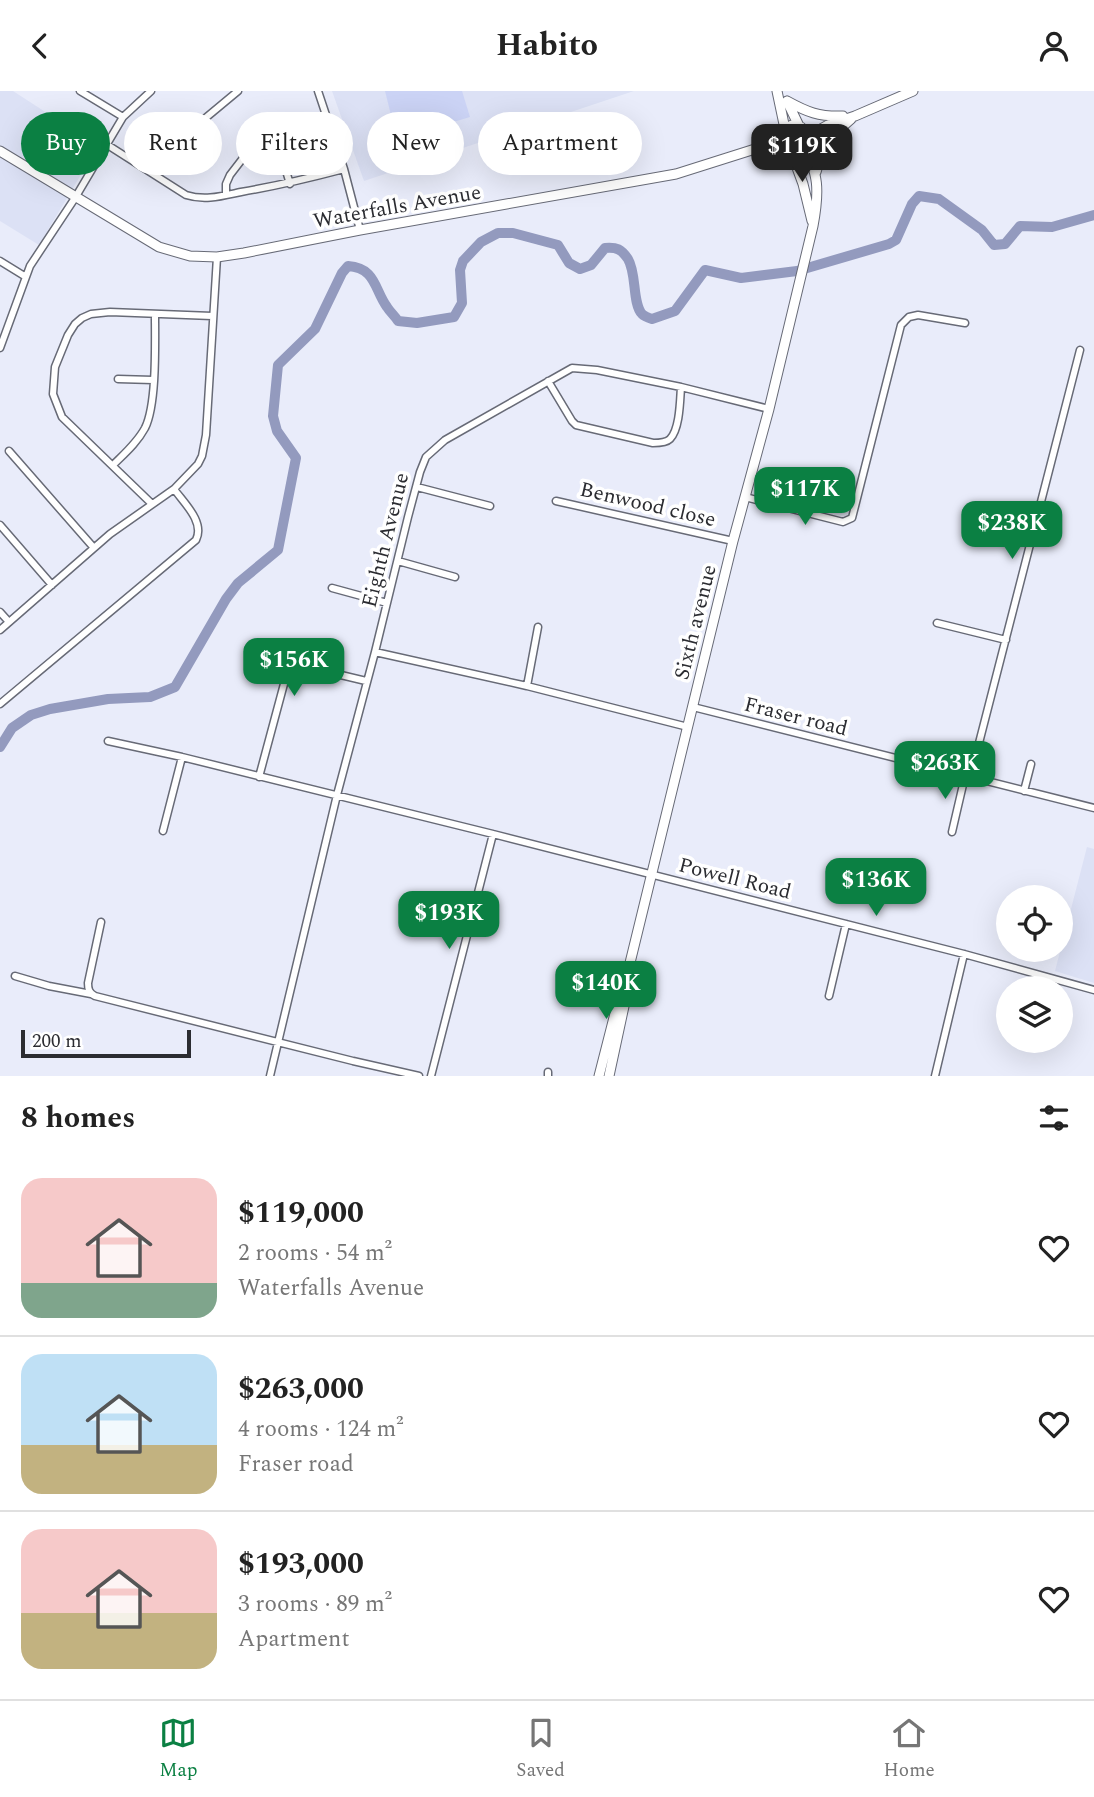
<!DOCTYPE html>
<meta charset="utf-8">
<style>
:root{--surface:#fff;--page:#f6f6f6;--text:#222;--muted:#767676;--line:#e0e0e0;--accent:#0b8043}
body{margin:0;font-family:Spectral,serif;background:var(--page);color:var(--text);height:100vh;display:flex;flex-direction:column;font-size:26px;white-space:nowrap}
*{box-sizing:border-box;margin:0}
p{font-size:23px;color:var(--muted)}
.icon{flex:none;width:38px;height:38px;fill:none;stroke:currentColor;stroke-width:2;stroke-linecap:round;stroke-linejoin:round}
.map{position:relative;height:985px;overflow:hidden}
.panel{display:flex;flex-direction:column;background:var(--surface);flex:1}
.panel>*{flex:none}
.top-card{position:absolute;left:21px;top:21px;width:700px;height:63px;display:flex;gap:14px}
.fabs{position:absolute;left:996px;top:794px;display:grid;gap:14px}
.fabs a{display:grid;place-items:center;width:77px;height:77px;border-radius:50%;background:var(--surface);box-shadow:0 7px 28px #0002;font-size:35px}
.scale{position:absolute;left:21px;bottom:18px;width:170px;box-sizing:border-box;padding-left:7px;border:4px solid #2b2c31;border-top:0;font-size:19px;line-height:24px;white-space:nowrap;color:#2b2c31;-webkit-text-stroke:5px #fff;paint-order:stroke}
.price{position:absolute;translate:-50% -60px;padding:0 16px;border-radius:14px;background:var(--accent);color:#fff;font-size:23px;line-height:46px;filter:drop-shadow(0 2px 4px #0008)}
.price::after{content:'';position:absolute;left:50%;top:42px;width:21px;height:16px;margin-left:-10px;background:inherit;clip-path:polygon(0 0,100% 0,50% 100%)}
.price.selected{background:#222;color:#fff}
ul{padding:0;list-style:none}
li{display:flex;align-items:center;gap:21px;height:175px;padding:0 21px}
li+li{border-top:2px solid var(--line)}
li span{display:grid;place-items:center;flex:none;width:196px;height:140px;border-radius:21px;color:#555}
li>.icon{margin-inline-start:auto}
span .icon{width:84px;height:84px;fill:#fffc;stroke-width:1}
li b{font-size:30px}
h2{display:flex;justify-content:space-between;align-items:center;height:84px;padding:0 21px;font-size:30px}
.chip{padding:0 24px;border-radius:32px;background:var(--surface);box-shadow:0 7px 28px #0002;font-size:24px;line-height:63px}
.chip.selected{background:var(--accent);color:#fff}
header{display:flex;justify-content:space-between;align-items:center;height:91px;padding:0 21px;background:var(--surface);font-size:32px;font-weight:700}
.tab-bar{display:flex;justify-content:space-around;align-items:center;height:98px;border-top:2px solid var(--line);background:var(--surface);font-size:19px;color:var(--muted)}
.tab-bar a{display:grid;justify-items:center;gap:4px}
.tab-bar .selected{color:var(--accent)}
.map>svg:first-child{display:block}
</style>
<header><svg class="icon" aria-label="back" viewBox="0 0 24 24"><path d="M15 5l-7 7 7 7"/></svg>Habito<svg class="icon" aria-label="person" viewBox="0 0 24 24"><circle cx="12" cy="8" r="4"/><path d="M4 21q1-7 8-7t8 7"/></svg></header>
<div class="map">
<svg width="1094" height="985" viewBox="0 0 1094 985">
<rect width="100%" height="100%" fill="#e9ecfa"/>
<path fill="#dce1f5" d="M 0,0 L 13,0 L 98,55 L 39,154 L 0,130 Z
M 332,0 L 634,0 L 364,90 Z
M 1087,756 L 1094,758 L 1094,892 L 1055,880 Z"/>
<path fill="#cbd3f5" d="M 385,0 L 462,0 L 470,26 L 397,48 Z"/>
<g fill="none" stroke-linecap="round" stroke-linejoin="round">
<path stroke="#939abe" stroke-width="10" d="M 0,656 L 12,637 L 31,624 L 50,618 L 108,608 L 150,606 L 175,596 L 226,508 L 238,492 L 278,459 L 296,367 L 277,340 L 273,325 L 278,274 L 315,238 L 342,182 L 348,175 C 376,177 374,198 387,216 C 390,221 395,225 398,230 L 417,232 L 454,226 L 462,212 L 460,179 L 463,170 L 481,151 L 498,142 L 513,142 L 558,154 L 569,172 L 580,178 L 591,174 L 605,157 C 617,156 621,158 628,168 C 637,183 632,212 642,223 C 644,225 649,227 652,228 L 675,220 L 705,179 L 741,187 L 797,180 L 889,153 L 896,149 L 912,113 L 919,105 L 939,108 L 982,139 L 994,154 L 1005,153 L 1020,135 L 1052,136 L 1094,124"/>
<g stroke="#676a76" stroke-width="9">
<path id="street" d="M 80,0 L 123,26
M 318,0 L 344,78 L 360,139
M 106,53 L 186,104 C 205,110 222,105 241,101 C 276,95 310,87 344,78
M 152,82 L 161,65 L 167,59 L 238,0
M 226,104 L 226,93 L 230,84 L 250,58 L 262,53 L 275,56 L 283,70 L 290,93
M 0,170 L 26,186
M 0,257 L 30,175 L 75,107 L 123,26 L 151,0
M 118,288 L 153,289
M 548,290 L 572,330 L 576,334 L 653,352 C 658,352 666,352 670,348 C 680,338 680,309 681,296
M 9,360 L 94,457
M 113,374 C 124,363 137,352 145,337 C 157,313 155,251 155,223
M 417,396 L 490,415
M 745,406 L 843,431 L 852,427 L 901,234 L 909,226 L 918,224 L 965,232
M 556,410 L 733,450
M 152,413 L 62,326 L 53,303 L 55,276 L 68,244 L 75,233 L 82,227 L 91,223 L 110,221 L 212,225
M 0,434 L 52,494
M 398,470 L 455,486
M 332,497 L 387,512
M 0,521 L 9,531
M 937,532 L 1006,549
M 0,539 L 110,443 L 174,398 L 198,373 L 202,365 L 206,344 L 217,166
M 375,561 L 527,595 L 688,636
M 527,595 L 538,536
M 0,613 L 196,449 C 205,431 184,412 174,398
M 693,616 L 1094,717
M 108,650 L 182,666 L 493,743 L 964,863 L 1094,899
M 259,686 L 288,578 L 293,575 L 299,574 L 366,590
M 970,687 L 1080,259
M 1024,700 L 1031,673
M 163,740 L 182,666
M 952,741 L 965,685
M 101,831 L 88,892 C 88,898 89,902 95,905 L 353,970 L 419,985
M 15,885 L 49,895 L 91,903
M 829,905 L 846,833
M 270,985 L 337,704 L 375,561 L 408,426 L 420,381 L 426,366 L 445,349 L 572,277 L 597,279 L 681,296 L 769,318
M 431,985 L 493,743
M 548,985 L 548,981
M 935,985 L 964,863"/>
</g>
<g stroke="#676a76" stroke-width="11">
<path id="secondary" d="M 777,0 L 785,38 L 783,44 L 784,51 L 793,56 L 802,53 L 805,43 L 801,36 L 792,34 L 785,38
M 787,10 C 807,21 819,26 843,25
M 787,10 L 799,35
M 805,47 L 828,34 L 855,25 L 913,0
M 789,55 L 803,93 L 812,130
M 760,58 L 787,53
M 0,60 L 159,156 L 190,165 L 217,166 L 244,162 L 360,139 L 676,83 L 755,58 L 784,41
M 816,81 C 823,55 831,45 851,28
M 599,985 L 620,903 L 628,880 L 733,450 L 769,318 L 813,135 C 820,97 818,86 804,50
M 609,985 L 626,906 L 627,892"/>
</g>
<use href="#street" stroke="#fff" stroke-width="6"/>
<use href="#secondary" stroke="#fff" stroke-width="9"/>
</g>
<g text-anchor="middle" stroke-width="7" stroke-linejoin="round" paint-order="stroke">
<g font-size="21" fill="#2b2c31" stroke="#fff">
<text transform="translate(397 115) rotate(-10)" y="7">Waterfalls Avenue</text>
<text transform="translate(648 413) rotate(13)" y="7">Benwood close</text>
<text transform="translate(385 449) rotate(-76)" y="7">Eighth Avenue</text>
<text transform="translate(695 531) rotate(-76)" y="7">Sixth avenue</text>
<text transform="translate(796 625) rotate(14)" y="7">Fraser road</text>
<text transform="translate(735 787) rotate(14)" y="7">Powell Road</text>
</g>
</g>
</svg>
<div class="fabs">
<a><svg class="icon" aria-label="locate" viewBox="0 0 24 24"><circle cx="12" cy="12" r="6"/><path d="M12 2v4M12 18v4M2 12h4M18 12h4"/></svg></a>
<a><svg class="icon" aria-label="layers" viewBox="0 0 24 24"><path d="M12 4l9 5-9 5-9-5zM3 14l9 5 9-5"/></svg></a>
</div>
<div class="scale">200 m</div>
<b class="price selected" style="left:802px;top:93px">$119K</b>
<b class="price" style="left:805px;top:436px">$117K</b>
<b class="price" style="left:1012px;top:470px">$238K</b>
<b class="price" style="left:294px;top:607px">$156K</b>
<b class="price" style="left:945px;top:710px">$263K</b>
<b class="price" style="left:876px;top:827px">$136K</b>
<b class="price" style="left:449px;top:860px">$193K</b>
<b class="price" style="left:606px;top:930px">$140K</b>
<div class="top-card">
<a class="chip selected">Buy</a>
<a class="chip">Rent</a>
<a class="chip">Filters</a>
<a class="chip">New</a>
<a class="chip">Apartment</a>
</div>
</div>
<section class="panel">
<h2>8 homes<svg class="icon" aria-label="filters" viewBox="0 0 24 24"><path d="M4 7h16M4 17h16"/><circle cx="9" cy="7" r="2"/><circle cx="15" cy="17" r="2"/></svg></h2>
<ul>
<li><span style="background:linear-gradient(#f6c9c9 75%,#7fa58c 0)"><svg class="icon" aria-label="home" viewBox="0 0 24 24"><path d="M3 11l9-7 9 7M6 9v11h12V9"/></svg></span><div><b>$119,000</b><p>2 rooms · 54 m²</p><p>Waterfalls Avenue</p></div><svg class="icon" aria-label="heart" viewBox="0 0 24 24"><path d="M12 20l-8-8c-3-5 5-10 8-4 3-6 11-1 8 4z"/></svg></li>
<li><span style="background:linear-gradient(#bfe0f5 65%,#c2b280 0)"><svg class="icon" aria-label="home" viewBox="0 0 24 24"><path d="M3 11l9-7 9 7M6 9v11h12V9"/></svg></span><div><b>$263,000</b><p>4 rooms · 124 m²</p><p>Fraser road</p></div><svg class="icon" aria-label="heart" viewBox="0 0 24 24"><path d="M12 20l-8-8c-3-5 5-10 8-4 3-6 11-1 8 4z"/></svg></li>
<li><span style="background:linear-gradient(#f6c9c9 60%,#c2b280 0)"><svg class="icon" aria-label="home" viewBox="0 0 24 24"><path d="M3 11l9-7 9 7M6 9v11h12V9"/></svg></span><div><b>$193,000</b><p>3 rooms · 89 m²</p><p>Apartment</p></div><svg class="icon" aria-label="heart" viewBox="0 0 24 24"><path d="M12 20l-8-8c-3-5 5-10 8-4 3-6 11-1 8 4z"/></svg></li>
</ul>
</section>
<nav class="tab-bar">
<a class="selected"><svg class="icon" aria-label="map" viewBox="0 0 24 24"><path d="M3 6l6-2 6 2 6-2v14l-6 2-6-2-6 2zM9 4v14M15 6v14"/></svg>Map</a>
<a><svg class="icon" aria-label="saved" viewBox="0 0 24 24"><path d="M7 4h10v16l-5-4-5 4z"/></svg>Saved</a>
<a><svg class="icon" aria-label="home" viewBox="0 0 24 24"><path d="M3 11l9-7 9 7M6 9v11h12V9"/></svg>Home</a>
</nav>
